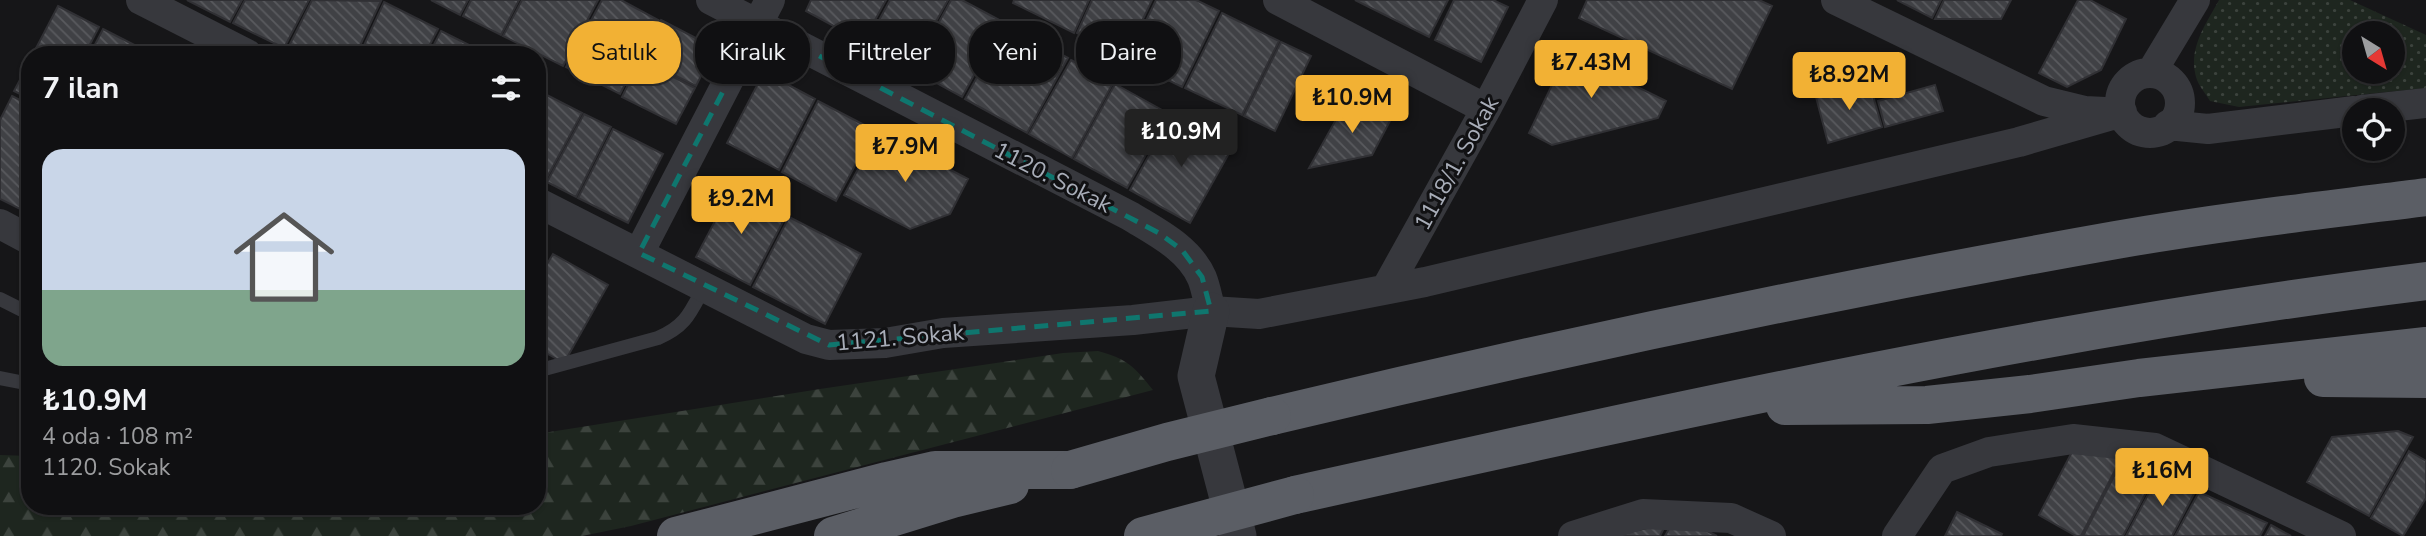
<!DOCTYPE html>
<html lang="tr">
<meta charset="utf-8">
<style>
:root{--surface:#101012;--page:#19191b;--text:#f1f3f6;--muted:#9c9d9f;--line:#303032;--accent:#f2b134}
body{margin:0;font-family:"Nunito Sans",sans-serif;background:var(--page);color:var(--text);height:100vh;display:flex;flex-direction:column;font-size:26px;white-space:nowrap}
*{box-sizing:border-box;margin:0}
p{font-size:23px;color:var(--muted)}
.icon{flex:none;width:38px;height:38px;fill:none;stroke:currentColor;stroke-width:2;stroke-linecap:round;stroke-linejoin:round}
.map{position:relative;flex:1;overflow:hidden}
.panel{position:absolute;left:21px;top:46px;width:525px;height:469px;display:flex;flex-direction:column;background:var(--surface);border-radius:28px;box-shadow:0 2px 5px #0004,0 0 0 2px var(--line)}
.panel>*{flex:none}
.hud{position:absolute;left:567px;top:21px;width:665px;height:63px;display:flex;gap:14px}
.needle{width:46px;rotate:143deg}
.tools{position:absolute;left:2342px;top:21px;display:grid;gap:14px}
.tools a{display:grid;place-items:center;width:63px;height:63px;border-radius:50%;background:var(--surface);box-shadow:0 2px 5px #0004,0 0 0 2px var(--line);font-size:35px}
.price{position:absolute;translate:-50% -60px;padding:0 16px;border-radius:7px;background:var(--accent);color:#111;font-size:23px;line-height:46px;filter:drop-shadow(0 2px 4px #0008)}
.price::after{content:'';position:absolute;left:50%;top:42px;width:21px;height:16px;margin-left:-10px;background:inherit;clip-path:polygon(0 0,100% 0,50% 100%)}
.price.selected{background:#222;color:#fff}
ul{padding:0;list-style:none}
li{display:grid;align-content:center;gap:14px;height:371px;padding:0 21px}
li+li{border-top:2px solid var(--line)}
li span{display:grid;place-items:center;height:217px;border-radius:21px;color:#555}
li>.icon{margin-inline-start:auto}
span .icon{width:126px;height:126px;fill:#fffc;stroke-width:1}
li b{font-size:30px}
h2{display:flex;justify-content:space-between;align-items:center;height:84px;padding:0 21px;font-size:30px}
.chip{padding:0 24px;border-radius:28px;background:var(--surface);box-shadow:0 2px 5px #0004,0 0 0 2px var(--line);font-size:24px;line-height:63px}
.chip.selected{background:var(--accent);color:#111}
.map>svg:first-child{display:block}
</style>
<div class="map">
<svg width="2426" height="536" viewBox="0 0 2426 536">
<defs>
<pattern id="grass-dots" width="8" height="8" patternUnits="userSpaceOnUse" patternTransform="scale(1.75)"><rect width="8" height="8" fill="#1e261f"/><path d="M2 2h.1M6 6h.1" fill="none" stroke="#3c433d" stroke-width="1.8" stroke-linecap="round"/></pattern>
<pattern id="forest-firs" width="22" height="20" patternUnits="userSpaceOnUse" patternTransform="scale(1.75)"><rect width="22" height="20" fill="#1e261f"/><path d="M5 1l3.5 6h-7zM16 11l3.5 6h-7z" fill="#3c433d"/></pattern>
<pattern id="building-back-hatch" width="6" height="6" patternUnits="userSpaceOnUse" patternTransform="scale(1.75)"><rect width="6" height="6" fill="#404145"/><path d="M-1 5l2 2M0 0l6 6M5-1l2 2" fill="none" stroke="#595a5e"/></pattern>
</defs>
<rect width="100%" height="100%" fill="#161618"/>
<path fill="url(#grass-dots)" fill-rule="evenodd" d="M 2219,0 L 2350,0 L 2426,35 L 2426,88 L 2239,107 L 2210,101 C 2206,94 2198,85 2196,77 C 2188,48 2206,24 2219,0 ZM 2354,33 L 2392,33 L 2392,72 L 2354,72 Z"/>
<path fill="url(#forest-firs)" d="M 1098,351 C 1127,359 1134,366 1153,390 L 631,526 L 582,536 L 0,536 L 0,455 L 30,456 L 30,506 L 537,506 L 537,434 L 820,389 L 1063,353 Z"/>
<path fill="url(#building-back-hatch)" stroke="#303034" stroke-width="2" d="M 187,0 L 242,0 L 230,22 Z
M 245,0 L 309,0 L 284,48 L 233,23 Z
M 312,0 L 381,1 L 356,54 L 295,54 L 287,50 Z
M 431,0 L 468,0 L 460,15 Z
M 471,0 L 519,0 L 501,35 L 463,16 Z
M 522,0 L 598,0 L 563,66 L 503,36 Z
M 602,0 L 621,0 L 658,20 L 620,94 L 566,67 Z
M 811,0 L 886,0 L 863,42 L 806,11 Z
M 890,0 L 948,0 L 910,68 L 866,44 Z
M 951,0 L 962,0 L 1003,22 L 962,97 L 913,70 Z
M 1014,0 L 1089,0 L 1074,33 L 1013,3 Z
M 1092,0 L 1152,0 L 1125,57 L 1077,33 Z
M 1156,0 L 1196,0 L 1219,11 L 1182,87 L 1127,60 Z
M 1355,0 L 1448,0 L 1429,37 Z
M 1454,0 L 1493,0 L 1508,7 L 1481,62 L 1435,40 Z
M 1587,0 L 1759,0 L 1772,6 L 1732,89 L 1579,18 Z
M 1897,0 L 1941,0 L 1932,18 Z
M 1944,0 L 2011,0 L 2001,19 L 1935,19 Z
M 2078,0 L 2090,0 L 2126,19 L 2101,70 L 2067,87 L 2039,73 Z
M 384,2 L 438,29 L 425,54 L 360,54 Z
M 58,6 L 99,27 L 85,54 L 33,54 Z
M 1222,13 L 1279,41 L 1242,115 L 1185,88 Z
M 661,20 L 715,48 L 696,86 L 642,59 Z
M 1006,24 L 1068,58 L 1027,133 L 965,99 Z
M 103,29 L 152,54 L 90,54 Z
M 441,31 L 487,54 L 429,54 Z
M 1281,42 L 1311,56 L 1275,131 L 1244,116 Z
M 1572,43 L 1620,66 L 1615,76 L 1666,101 L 1658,118 L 1552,145 L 1529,133 Z
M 640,60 L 695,88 L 676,124 L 622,97 Z
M 1071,60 L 1113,83 L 1072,158 L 1029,134 Z
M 30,61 L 30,99 L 14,91 Z
M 764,72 L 815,99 L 779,170 L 727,143 Z
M 1869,82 L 1882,127 L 1828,143 L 1816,97 Z
M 1115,84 L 1169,114 L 1127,188 L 1074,159 Z
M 1935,85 L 1943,111 L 1885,127 L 1878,101 Z
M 537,90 L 582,113 L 545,181 L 537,177 Z
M 12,96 L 30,105 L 30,214 L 0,199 L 0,120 Z
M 1348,98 L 1390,121 L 1372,155 L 1309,168 Z
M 818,101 L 874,130 L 836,201 L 782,172 Z
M 584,114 L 611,127 L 576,197 L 547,182 Z
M 1171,115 L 1232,148 L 1190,223 L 1130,190 Z
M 613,129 L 663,154 L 628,223 L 578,198 Z
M 878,132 L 968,179 L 950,214 L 910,229 L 844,195 Z
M 733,187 L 786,216 L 750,285 L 696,257 Z
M 789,217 L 861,254 L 825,324 L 753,287 Z
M 553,254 L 608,285 L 564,363 L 537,348 L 537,281 Z
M 2398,431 L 2413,437 L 2369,516 L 2307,482 L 2332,437 Z
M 2073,450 L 2124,453 L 2081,536 L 2076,536 L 2039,515 Z
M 2409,451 L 2426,461 L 2426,498 L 2403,536 L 2371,518 Z
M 2126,453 L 2158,470 L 2123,536 L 2083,536 Z
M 2160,472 L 2196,490 L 2172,536 L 2126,536 Z
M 2199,492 L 2267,523 L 2260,536 L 2175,536 Z
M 1957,512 L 2002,534 L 2001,536 L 1945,536 Z
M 1666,524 L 1660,536 L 1611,536 Z
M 1671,525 L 1699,527 L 1717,536 L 1665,536 Z
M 2271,525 L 2291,536 L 2265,536 Z"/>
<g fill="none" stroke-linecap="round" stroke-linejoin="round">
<path stroke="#37383d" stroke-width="14" d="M 0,299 L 30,314
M 537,371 L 658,338 C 686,326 690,313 704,287
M 0,378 L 30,384"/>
<path stroke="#37383d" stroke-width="30" d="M 141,0 L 247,54
M 711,0 L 1130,216 C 1156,232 1189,248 1202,278 C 1206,288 1208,301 1211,311
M 1278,0 L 1486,109
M 1836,0 L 2044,101 L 2085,111 L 2105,112
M 2151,73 L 2195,0
M2120 103a30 30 0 1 1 60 0a30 30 0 1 1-60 0Z
M 2362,110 L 2426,103
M 2168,125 L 2208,129 L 2354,111
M 537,202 L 806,339 L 829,345 L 885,343 L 943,333 L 1133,320 L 1211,311 L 1259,314 L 1425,282 L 2019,142 L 2122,112
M 0,224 L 30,240
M 639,253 L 770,0
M 1387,287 L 1486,109 L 1543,0
M 1573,536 L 1643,514 L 1731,518 L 1771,536
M 1897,536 L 1942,469 L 1989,452 L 2073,439 L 2155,448 L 2341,536"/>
<path stroke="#37383d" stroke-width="37" d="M 1211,311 L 1196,376 L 1238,536"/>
<path stroke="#5b5e65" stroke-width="38" d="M 2323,378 L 2426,379
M 1785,406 L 1927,405 L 2030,394 L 2139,378 L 2426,346
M 1272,416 C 1552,349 1833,290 2116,240 C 2219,222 2323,210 2426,197
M 1295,495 C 1669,412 2045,328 2426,281
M 676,536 L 887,481 L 935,470 L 1070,470
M 833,536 L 952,499 L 1010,485"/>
<path stroke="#5b5e65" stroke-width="38" d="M 1070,470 L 1167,442 L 1272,416
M 1143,536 L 1295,495"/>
</g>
<path fill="none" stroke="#0f766e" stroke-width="5" stroke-dasharray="14 9" stroke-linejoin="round" d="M 758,24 L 1159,233 L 1182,250 L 1202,277 L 1211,311 L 829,345 L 639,253 Z"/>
<g text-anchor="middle" stroke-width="6" stroke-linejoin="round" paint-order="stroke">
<g font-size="23" fill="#a8adb8" stroke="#111113">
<text transform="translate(1456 163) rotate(-61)" y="8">1118/1. Sokak</text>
<text transform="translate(1053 177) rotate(27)" y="8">1120. Sokak</text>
<text transform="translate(900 337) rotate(-5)" y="8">1121. Sokak</text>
</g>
</g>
</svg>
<div class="tools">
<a><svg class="needle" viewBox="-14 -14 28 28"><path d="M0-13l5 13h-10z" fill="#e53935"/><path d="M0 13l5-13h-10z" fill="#9c9d9f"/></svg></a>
<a><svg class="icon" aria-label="locate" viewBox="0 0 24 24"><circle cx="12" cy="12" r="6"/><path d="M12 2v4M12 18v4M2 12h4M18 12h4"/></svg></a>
</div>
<b class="price" style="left:1591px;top:100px">₺7.43M</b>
<b class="price" style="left:1849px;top:112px">₺8.92M</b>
<b class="price" style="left:1352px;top:135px">₺10.9M</b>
<b class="price selected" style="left:1181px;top:169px">₺10.9M</b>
<b class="price" style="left:905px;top:184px">₺7.9M</b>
<b class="price" style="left:741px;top:236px">₺9.2M</b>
<b class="price" style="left:2162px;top:508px">₺16M</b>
<div class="hud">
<a class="chip selected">Satılık</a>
<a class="chip">Kiralık</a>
<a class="chip">Filtreler</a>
<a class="chip">Yeni</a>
<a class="chip">Daire</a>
</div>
<section class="panel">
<h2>7 ilan<svg class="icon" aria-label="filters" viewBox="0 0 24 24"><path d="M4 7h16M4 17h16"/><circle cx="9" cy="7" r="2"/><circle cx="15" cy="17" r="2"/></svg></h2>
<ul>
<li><span style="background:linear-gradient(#c9d6e8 65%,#7fa58c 0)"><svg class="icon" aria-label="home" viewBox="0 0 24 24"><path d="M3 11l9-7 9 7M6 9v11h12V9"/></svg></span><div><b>₺10.9M</b><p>4 oda · 108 m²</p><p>1120. Sokak</p></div></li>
</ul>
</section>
</div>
